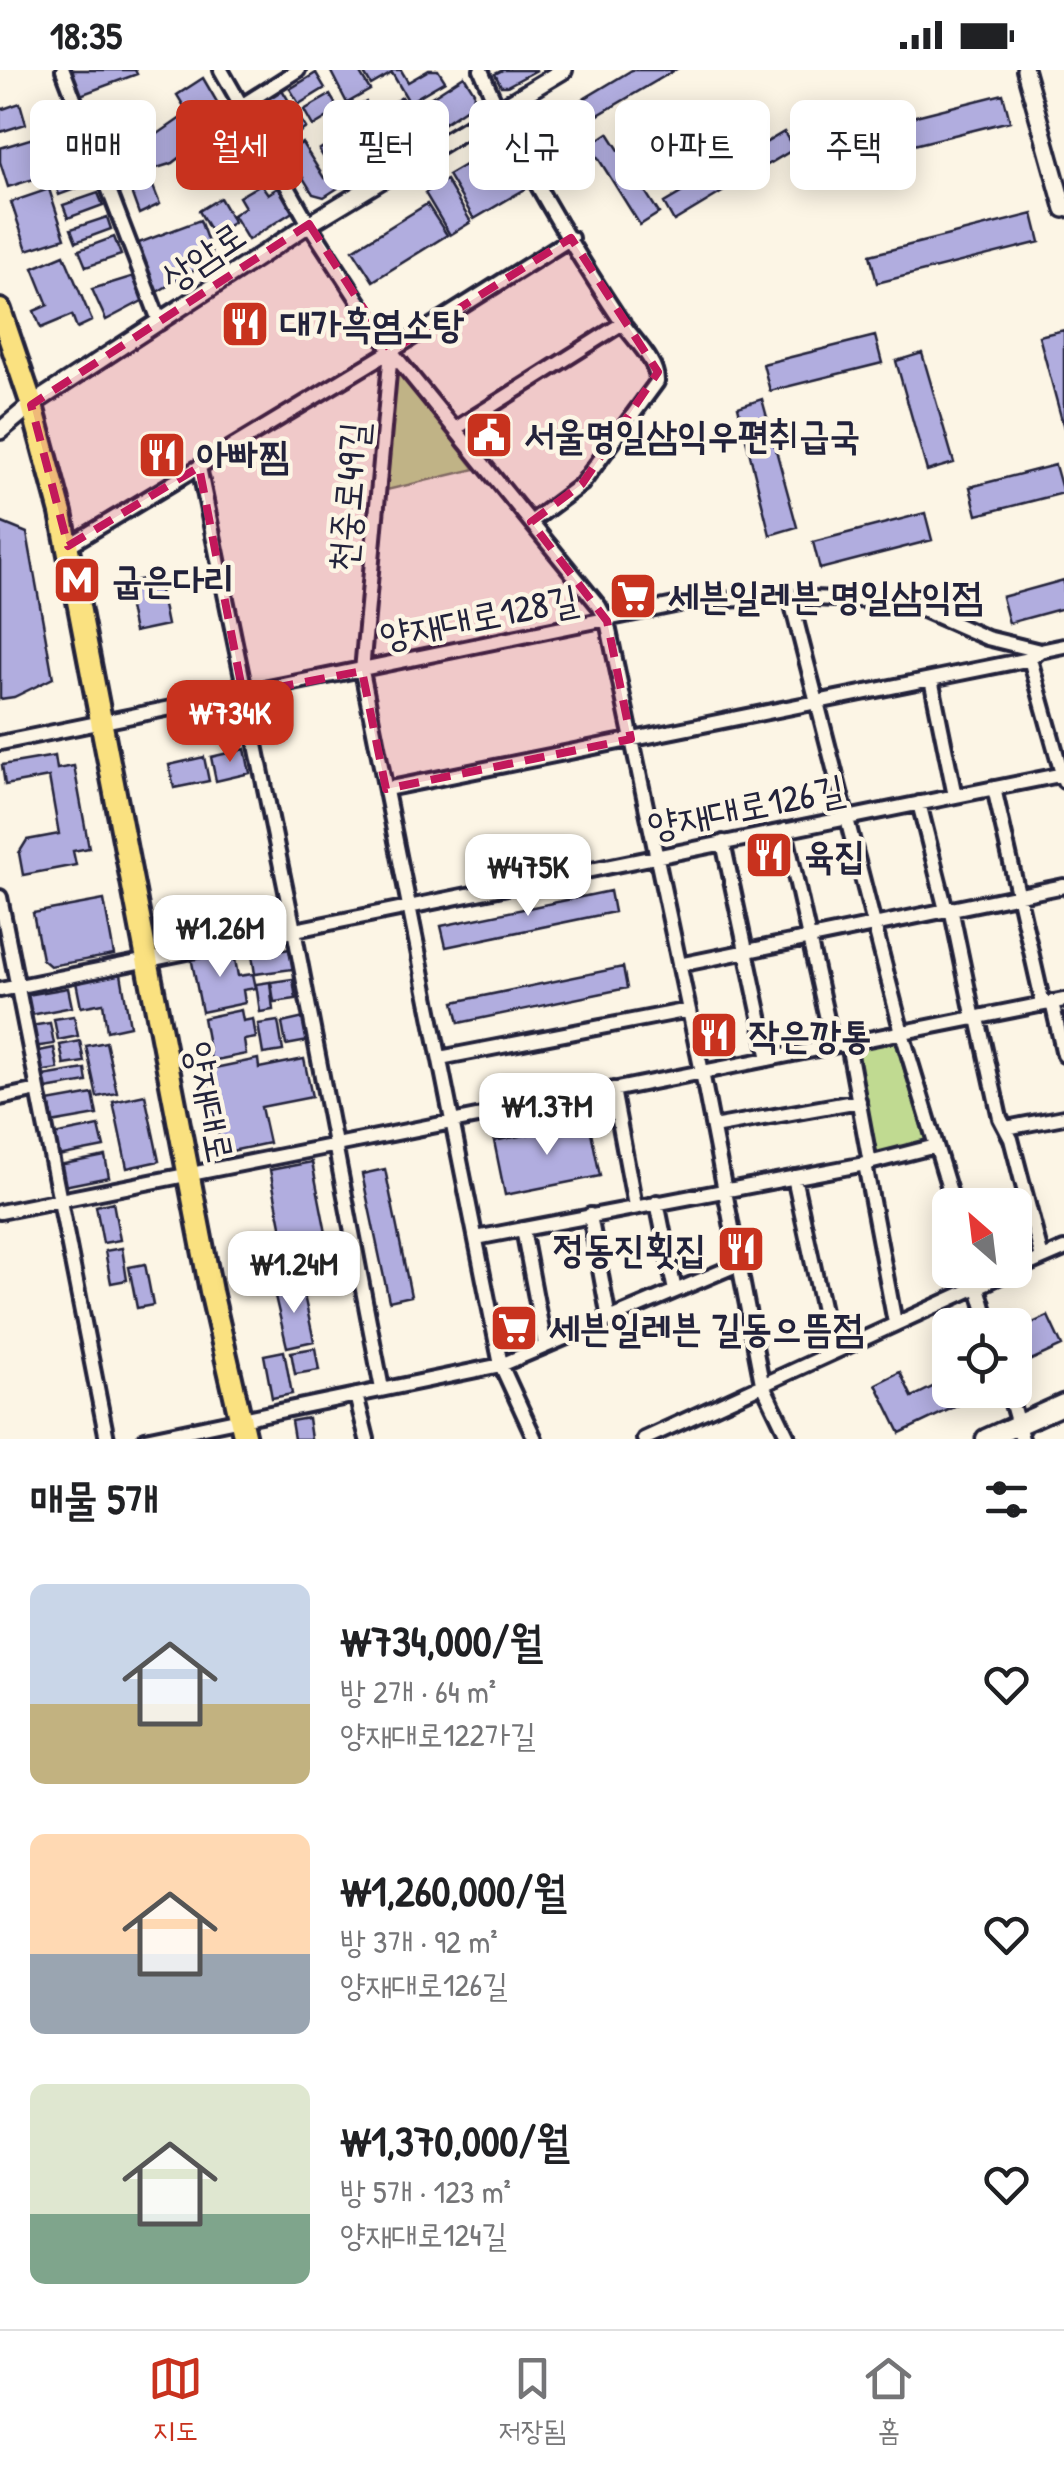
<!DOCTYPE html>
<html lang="ko">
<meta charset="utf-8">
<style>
:root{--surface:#fff;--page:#f6f6f6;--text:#202124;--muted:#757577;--line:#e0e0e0;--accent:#c8321e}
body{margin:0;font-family:"Patrick Hand","Poor Story",sans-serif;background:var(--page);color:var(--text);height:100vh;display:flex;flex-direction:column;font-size:38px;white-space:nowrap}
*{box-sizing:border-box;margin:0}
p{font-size:32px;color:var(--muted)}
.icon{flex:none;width:55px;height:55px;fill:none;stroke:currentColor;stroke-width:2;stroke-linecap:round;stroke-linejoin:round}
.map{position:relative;height:1369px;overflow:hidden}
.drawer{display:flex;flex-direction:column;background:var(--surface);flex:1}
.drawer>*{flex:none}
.hud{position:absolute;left:30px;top:30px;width:1005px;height:90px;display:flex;gap:20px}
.needle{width:65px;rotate:332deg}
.tools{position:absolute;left:932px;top:1118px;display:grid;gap:20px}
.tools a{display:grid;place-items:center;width:100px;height:100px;border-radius:15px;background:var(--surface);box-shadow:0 5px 25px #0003;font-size:50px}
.price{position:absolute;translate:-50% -85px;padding:0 22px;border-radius:20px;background:#fff;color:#222;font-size:32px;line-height:65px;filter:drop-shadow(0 2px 5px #0008)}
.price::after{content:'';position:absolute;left:50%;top:60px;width:30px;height:22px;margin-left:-15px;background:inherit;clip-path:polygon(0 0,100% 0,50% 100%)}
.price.on{background:var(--accent);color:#fff}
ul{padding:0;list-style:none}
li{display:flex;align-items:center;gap:30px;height:250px;padding:0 30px}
li span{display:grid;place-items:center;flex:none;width:280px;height:200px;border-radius:15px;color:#555}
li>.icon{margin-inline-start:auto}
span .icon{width:120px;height:120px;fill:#fffc;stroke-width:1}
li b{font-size:42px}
h2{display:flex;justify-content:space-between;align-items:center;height:120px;padding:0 30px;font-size:42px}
.pill{padding:0 35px;border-radius:15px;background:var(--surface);box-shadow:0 5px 25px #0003;font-size:35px;line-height:90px}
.pill.on{background:var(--accent);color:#fff}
.status{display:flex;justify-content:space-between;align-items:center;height:70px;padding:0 50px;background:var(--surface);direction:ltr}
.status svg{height:28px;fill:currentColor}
.menu{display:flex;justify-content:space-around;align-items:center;height:140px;border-top:2px solid var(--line);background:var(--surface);font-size:28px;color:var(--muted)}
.menu a{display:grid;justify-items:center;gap:5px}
.menu .on{color:var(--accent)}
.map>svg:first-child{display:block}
</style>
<div class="status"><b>18:35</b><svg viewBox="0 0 49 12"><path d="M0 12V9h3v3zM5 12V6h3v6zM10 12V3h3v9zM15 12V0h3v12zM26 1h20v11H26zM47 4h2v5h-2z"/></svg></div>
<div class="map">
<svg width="1064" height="1369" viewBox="0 0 1064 1369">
<rect width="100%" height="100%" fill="#fcf5e5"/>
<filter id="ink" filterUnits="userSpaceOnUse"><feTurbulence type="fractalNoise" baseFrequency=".01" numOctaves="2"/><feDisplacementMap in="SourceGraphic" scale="20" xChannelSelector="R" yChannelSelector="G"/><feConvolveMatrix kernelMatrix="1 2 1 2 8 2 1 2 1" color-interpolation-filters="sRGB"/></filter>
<g filter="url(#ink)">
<path fill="#c0da91" stroke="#717e66" stroke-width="2.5" d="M 396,298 L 475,399 L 387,420 Z
M 896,973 L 926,1072 L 873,1084 L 853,978 Z"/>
<path fill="#b1addf" stroke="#22223b" stroke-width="2.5" d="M 69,0 L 135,0 L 137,4 L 78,26 Z
M 330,0 L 358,0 L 370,20 L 347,33 Z
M 362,0 L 401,0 L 408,12 L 429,0 L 438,0 L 445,11 L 409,32 L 392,3 L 371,15 Z
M 503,0 L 537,0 L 507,16 L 501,16 L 495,4 Z
M 632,0 L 675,0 L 593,48 L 582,30 Z
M 316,3 L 325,18 L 299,34 L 290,19 Z
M 464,6 L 474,22 L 473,34 L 432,61 L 416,37 Z
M 203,8 L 252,92 L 226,106 L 204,69 L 173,93 L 147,101 L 160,134 L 139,144 L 109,61 L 129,50 L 139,72 L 155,66 L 188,43 L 177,25 Z
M 281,18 L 292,36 L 269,50 L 258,32 Z
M 1003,24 L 1010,51 L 898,79 L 892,52 Z
M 330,25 L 339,40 L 313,56 L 304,40 Z
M 402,27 L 420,54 L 395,70 L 377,43 Z
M 366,32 L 378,55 L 352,70 L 339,47 Z
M 20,33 L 26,54 L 0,62 L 0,40 Z
M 296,42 L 306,58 L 283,73 L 272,58 Z
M 784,62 L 794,79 L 674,151 L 664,133 Z
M 608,63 L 659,143 L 640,155 L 590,75 Z
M 82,67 L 90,87 L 80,91 L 75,80 L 58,87 L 61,95 L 51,100 L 44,82 Z
M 339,67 L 362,104 L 342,117 L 319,80 Z
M 33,68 L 44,106 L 8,117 L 0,92 L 0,78 Z
M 302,73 L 324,108 L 329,105 L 338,118 L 324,127 L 313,124 L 287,82 Z
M 501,74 L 527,118 L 474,149 L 448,105 Z
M 90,100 L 94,112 L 59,125 L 55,113 Z
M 446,110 L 471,152 L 450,165 L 425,123 Z
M 261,114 L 268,124 L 279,117 L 294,141 L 248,170 L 233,145 L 245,137 L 239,127 Z
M 49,119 L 65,168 L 27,180 L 11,132 Z
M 98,123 L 103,135 L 68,148 L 63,135 Z
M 220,128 L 234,152 L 213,165 L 199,141 Z
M 427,134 L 447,165 L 373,211 L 353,180 Z
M 1033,144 L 1040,172 L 877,213 L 870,185 Z
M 107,147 L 111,159 L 76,172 L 71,159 Z
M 200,150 L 214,189 L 157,222 L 136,174 Z
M 114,167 L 121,185 L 86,197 L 79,180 Z
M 64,185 L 92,251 L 77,258 L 72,245 L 41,258 L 34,241 L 48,235 L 33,198 Z
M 134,206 L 144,230 L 106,250 L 92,219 Z
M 1064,260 L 1064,358 L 1039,266 Z
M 875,266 L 882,293 L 770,321 L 763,294 Z
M 922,283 L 954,393 L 927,401 L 896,291 Z
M 762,329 L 797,457 L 770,465 L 738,337 Z
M 1055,395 L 1063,423 L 977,445 L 970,417 Z
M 925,443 L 932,470 L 820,499 L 813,472 Z
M 0,452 L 27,463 L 53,608 L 14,627 L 0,629 Z
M 157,506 L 167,555 L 134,562 L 124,513 Z
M 1064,510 L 1064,538 L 1009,553 L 1002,527 Z
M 245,679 L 250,703 L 216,711 L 211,687 Z
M 55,686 L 57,699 L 74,696 L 89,778 L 73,781 L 76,795 L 23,805 L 19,783 L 27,770 L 59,764 L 49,707 L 5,715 L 2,695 Z
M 204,687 L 209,711 L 174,718 L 169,695 Z
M 610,821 L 614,842 L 446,877 L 441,856 Z
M 104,830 L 114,885 L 50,896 L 42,889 L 33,843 Z
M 233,878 L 238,906 L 253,904 L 256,918 L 243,920 L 245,933 L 202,942 L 191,887 Z
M 290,879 L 293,899 L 255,904 L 252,885 Z
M 623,897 L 627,918 L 459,953 L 454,932 Z
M 121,904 L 130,956 L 107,961 L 103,933 L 81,937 L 76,912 Z
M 293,909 L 296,929 L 274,932 L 271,912 Z
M 270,912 L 273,940 L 260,942 L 256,914 Z
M 68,918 L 72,937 L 31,945 L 27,925 Z
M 241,940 L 243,951 L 253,949 L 256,968 L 244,970 L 246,984 L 211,991 L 203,948 Z
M 74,946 L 78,966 L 58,970 L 54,949 Z
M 304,948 L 308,971 L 286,975 L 282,953 Z
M 278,951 L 283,981 L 263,984 L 258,954 Z
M 50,953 L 54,974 L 33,977 L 30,956 Z
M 80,971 L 84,992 L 64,995 L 60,975 Z
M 106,972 L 117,1023 L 97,1027 L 86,976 Z
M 54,978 L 58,999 L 38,1002 L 34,982 Z
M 258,989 L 259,998 L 304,989 L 312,1027 L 261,1037 L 269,1073 L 222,1083 L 205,1000 Z
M 85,999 L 87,1012 L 46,1019 L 43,1006 Z
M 93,1024 L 97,1045 L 51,1053 L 48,1032 Z
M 145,1025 L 159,1091 L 127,1098 L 113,1032 Z
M 589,1052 L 600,1106 L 505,1125 L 494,1071 Z
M 99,1056 L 104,1077 L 58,1086 L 54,1065 Z
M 105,1086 L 109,1107 L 64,1116 L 59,1095 Z
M 312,1092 L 326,1163 L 284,1171 L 270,1100 Z
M 385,1099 L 411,1226 L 389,1231 L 362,1104 Z
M 113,1132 L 120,1170 L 103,1173 L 96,1136 Z
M 342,1168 L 346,1196 L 302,1203 L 298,1175 Z
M 122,1178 L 127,1210 L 111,1213 L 105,1181 Z
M 145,1194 L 153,1235 L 137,1238 L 129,1197 Z
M 302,1216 L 314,1271 L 287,1277 L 274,1222 Z
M 1048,1246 L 1062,1276 L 1031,1290 L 1017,1260 Z
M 315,1278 L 319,1300 L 295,1304 L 291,1282 Z
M 284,1281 L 292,1324 L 272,1328 L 264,1285 Z
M 900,1302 L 912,1327 L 945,1311 L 957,1336 L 900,1363 L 876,1314 Z
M 308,1348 L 311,1369 L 294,1369 L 291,1351 Z"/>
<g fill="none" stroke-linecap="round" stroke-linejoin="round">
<g stroke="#22223b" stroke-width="20">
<path id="minor" d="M 63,0 L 160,253
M 221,0 L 309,154 L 391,281 L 599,536 L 607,551 L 702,1002 L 762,1313 L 789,1369
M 481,0 C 515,83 573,179 623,254 C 635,271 658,292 657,312 L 582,414 L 531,452
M 241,36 L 298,0
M 391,281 L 362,601 L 501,1295 L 535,1369
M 455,359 L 623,253
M 199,397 L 294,860 L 382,1319
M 68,476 L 391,281 L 571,168
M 790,527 L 902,963 L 954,1135
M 1030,589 L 1064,711
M 931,609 L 955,726
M 0,673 L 694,531 L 790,527 L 905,532 L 987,568 L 1040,581
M 994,718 L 1043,934
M 386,719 L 1030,589 L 1040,581 L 1064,576
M 919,733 L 946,840
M 785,760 L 833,976
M 723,772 L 769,989
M 0,827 L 107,1369
M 951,838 L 974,949
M 679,895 L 1064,816
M 0,920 L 1064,704
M 1052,932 L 1064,985
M 978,948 L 1000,1048 L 1011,1069 L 1042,1188
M 848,974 L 870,1093
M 440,988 L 689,940
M 613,1019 L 635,1136
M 0,1028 L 38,1020
M 713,1057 L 859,1031
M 1006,1058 L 1064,1047
M 865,1094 L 895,1253
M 794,1107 L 832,1282
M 657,1132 L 675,1221
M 0,1142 L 1064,930
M 590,1145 L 609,1249
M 523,1159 L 545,1276
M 476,1168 L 865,1094 L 936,1076
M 973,1200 L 989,1255
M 1015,1200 L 1064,1179
M 1008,1320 L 1022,1369
M 356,1325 L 367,1369
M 145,1369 L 501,1295 L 739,1194
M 644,1369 L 1014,1200"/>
</g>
<g stroke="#22223b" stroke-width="22">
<path id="tertiary" d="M 1025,0 L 1064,139
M 0,361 L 31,335 L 309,154 L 564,0"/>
</g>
<g stroke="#22223b" stroke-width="25">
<path id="secondary" d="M 986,1369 L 1064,1334"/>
</g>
<g stroke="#22223b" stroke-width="28">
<path id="primary" d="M 0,240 L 31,332 L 61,443 L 211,1221 L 245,1369"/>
</g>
<use href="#minor" stroke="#fcf5e5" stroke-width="12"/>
<use href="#tertiary" stroke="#fcf5e5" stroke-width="15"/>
<use href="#secondary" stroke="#fcf5e5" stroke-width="18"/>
<use href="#primary" stroke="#fae180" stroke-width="20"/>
</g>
</g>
<path fill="#c2185b" fill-opacity="0.2" stroke="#c2185b" stroke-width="8" stroke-dasharray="20 12" stroke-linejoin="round" d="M 309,154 L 391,281 L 571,168 L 658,302 L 582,414 L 531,452 L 607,551 L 631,669 L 386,719 L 362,601 L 243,624 L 199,397 L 68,476 L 31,335 Z"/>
<defs>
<g id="restaurant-square" transform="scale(2.5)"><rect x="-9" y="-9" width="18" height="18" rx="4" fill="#c8321e" stroke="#fcf5e5"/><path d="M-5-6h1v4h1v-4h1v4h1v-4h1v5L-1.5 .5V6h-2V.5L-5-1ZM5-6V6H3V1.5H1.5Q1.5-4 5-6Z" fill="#fff"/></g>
<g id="civic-square" transform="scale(2.5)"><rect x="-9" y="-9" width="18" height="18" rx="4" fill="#c8321e" stroke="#fcf5e5"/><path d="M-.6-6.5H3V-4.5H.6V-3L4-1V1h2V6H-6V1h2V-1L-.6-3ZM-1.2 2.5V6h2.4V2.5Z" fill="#fff"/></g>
<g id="metro-square" transform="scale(2.5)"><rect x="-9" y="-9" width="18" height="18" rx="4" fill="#c8321e" stroke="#fcf5e5"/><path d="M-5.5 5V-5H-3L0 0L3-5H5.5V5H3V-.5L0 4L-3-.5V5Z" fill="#fff"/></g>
<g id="supermarket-square" transform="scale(2.5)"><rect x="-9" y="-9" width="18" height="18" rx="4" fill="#c8321e" stroke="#fcf5e5"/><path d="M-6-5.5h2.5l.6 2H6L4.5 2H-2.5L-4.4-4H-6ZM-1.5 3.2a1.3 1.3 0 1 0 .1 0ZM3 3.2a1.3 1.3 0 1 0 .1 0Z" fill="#fff"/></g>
</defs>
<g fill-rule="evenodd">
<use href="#restaurant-square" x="245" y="254"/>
<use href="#civic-square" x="489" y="365"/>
<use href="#restaurant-square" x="162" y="385"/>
<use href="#metro-square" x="77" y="510"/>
<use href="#supermarket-square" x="633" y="526"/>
<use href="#restaurant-square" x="769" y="785"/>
<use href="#restaurant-square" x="714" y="965"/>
<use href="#restaurant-square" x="741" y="1179"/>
<use href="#supermarket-square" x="514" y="1258"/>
</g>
<g text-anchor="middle" stroke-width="9" stroke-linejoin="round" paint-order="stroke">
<g font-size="38" fill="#22223b" stroke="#fcf5e5">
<text transform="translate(203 186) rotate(-34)" y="13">상암로</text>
<text transform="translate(348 427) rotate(-85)" y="13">천중로49길</text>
<text transform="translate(479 547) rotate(-11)" y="13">양재대로128길</text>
<text transform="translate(746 737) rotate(-11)" y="13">양재대로126길</text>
<text transform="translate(210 1032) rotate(79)" y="13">양재대로</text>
</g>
<g font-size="38" font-weight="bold" fill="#22223b" stroke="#fcf5e5" text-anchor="start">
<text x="280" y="267">대가흑염소탕</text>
<text x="524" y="378">서울명일삼익우편취급국</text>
<text x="197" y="398">아빠찜</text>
<text x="112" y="523">굽은다리</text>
<text x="668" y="539">세븐일레븐 명일삼익점</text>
<text x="804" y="798">육집</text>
<text x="749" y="978">작은깡통</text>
<text x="706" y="1192" text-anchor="end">정동진횟집</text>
<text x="549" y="1271">세븐일레븐 길동으뜸점</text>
</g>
</g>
</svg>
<div class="tools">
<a><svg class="needle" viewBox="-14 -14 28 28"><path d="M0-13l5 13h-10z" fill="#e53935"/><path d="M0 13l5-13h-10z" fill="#757577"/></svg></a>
<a><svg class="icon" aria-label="locate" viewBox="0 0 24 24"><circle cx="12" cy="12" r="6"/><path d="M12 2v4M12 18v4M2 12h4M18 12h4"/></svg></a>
</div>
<b class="price on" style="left:230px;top:695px">₩734K</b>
<b class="price" style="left:528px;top:849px">₩475K</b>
<b class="price" style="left:220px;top:910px">₩1.26M</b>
<b class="price" style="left:547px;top:1088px">₩1.37M</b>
<b class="price" style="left:294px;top:1246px">₩1.24M</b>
<div class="hud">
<a class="pill">매매</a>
<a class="pill on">월세</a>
<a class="pill">필터</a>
<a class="pill">신규</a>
<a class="pill">아파트</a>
<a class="pill">주택</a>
</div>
</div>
<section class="drawer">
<h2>매물 5개<svg class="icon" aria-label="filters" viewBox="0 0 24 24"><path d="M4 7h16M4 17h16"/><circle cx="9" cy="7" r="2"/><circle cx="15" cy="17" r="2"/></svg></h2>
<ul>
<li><span style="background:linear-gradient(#c9d6e8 60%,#c2b280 0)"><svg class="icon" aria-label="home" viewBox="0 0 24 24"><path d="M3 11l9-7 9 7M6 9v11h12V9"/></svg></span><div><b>₩734,000/월</b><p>방 2개 · 64 m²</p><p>양재대로122가길</p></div><svg class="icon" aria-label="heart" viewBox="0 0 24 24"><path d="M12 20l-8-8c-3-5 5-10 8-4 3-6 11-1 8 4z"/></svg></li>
<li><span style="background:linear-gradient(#ffd9b3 60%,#9aa5b1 0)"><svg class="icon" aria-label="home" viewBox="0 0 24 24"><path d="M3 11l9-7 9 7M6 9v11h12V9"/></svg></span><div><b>₩1,260,000/월</b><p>방 3개 · 92 m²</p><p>양재대로126길</p></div><svg class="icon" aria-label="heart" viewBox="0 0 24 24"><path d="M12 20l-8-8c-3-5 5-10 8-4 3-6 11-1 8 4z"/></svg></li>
<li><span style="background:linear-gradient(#dfe7d0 65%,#7fa58c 0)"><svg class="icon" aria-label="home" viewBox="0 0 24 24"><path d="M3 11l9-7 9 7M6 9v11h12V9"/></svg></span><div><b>₩1,370,000/월</b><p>방 5개 · 123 m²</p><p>양재대로124길</p></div><svg class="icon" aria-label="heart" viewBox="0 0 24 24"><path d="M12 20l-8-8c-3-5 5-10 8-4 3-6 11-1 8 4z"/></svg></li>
</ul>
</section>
<nav class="menu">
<a class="on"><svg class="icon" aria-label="map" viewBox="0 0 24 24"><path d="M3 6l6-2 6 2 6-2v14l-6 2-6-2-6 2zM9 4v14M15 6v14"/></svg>지도</a>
<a><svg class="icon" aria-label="saved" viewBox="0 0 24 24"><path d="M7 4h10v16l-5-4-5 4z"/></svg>저장됨</a>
<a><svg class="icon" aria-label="home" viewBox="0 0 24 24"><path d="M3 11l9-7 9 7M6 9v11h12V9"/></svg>홈</a>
</nav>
